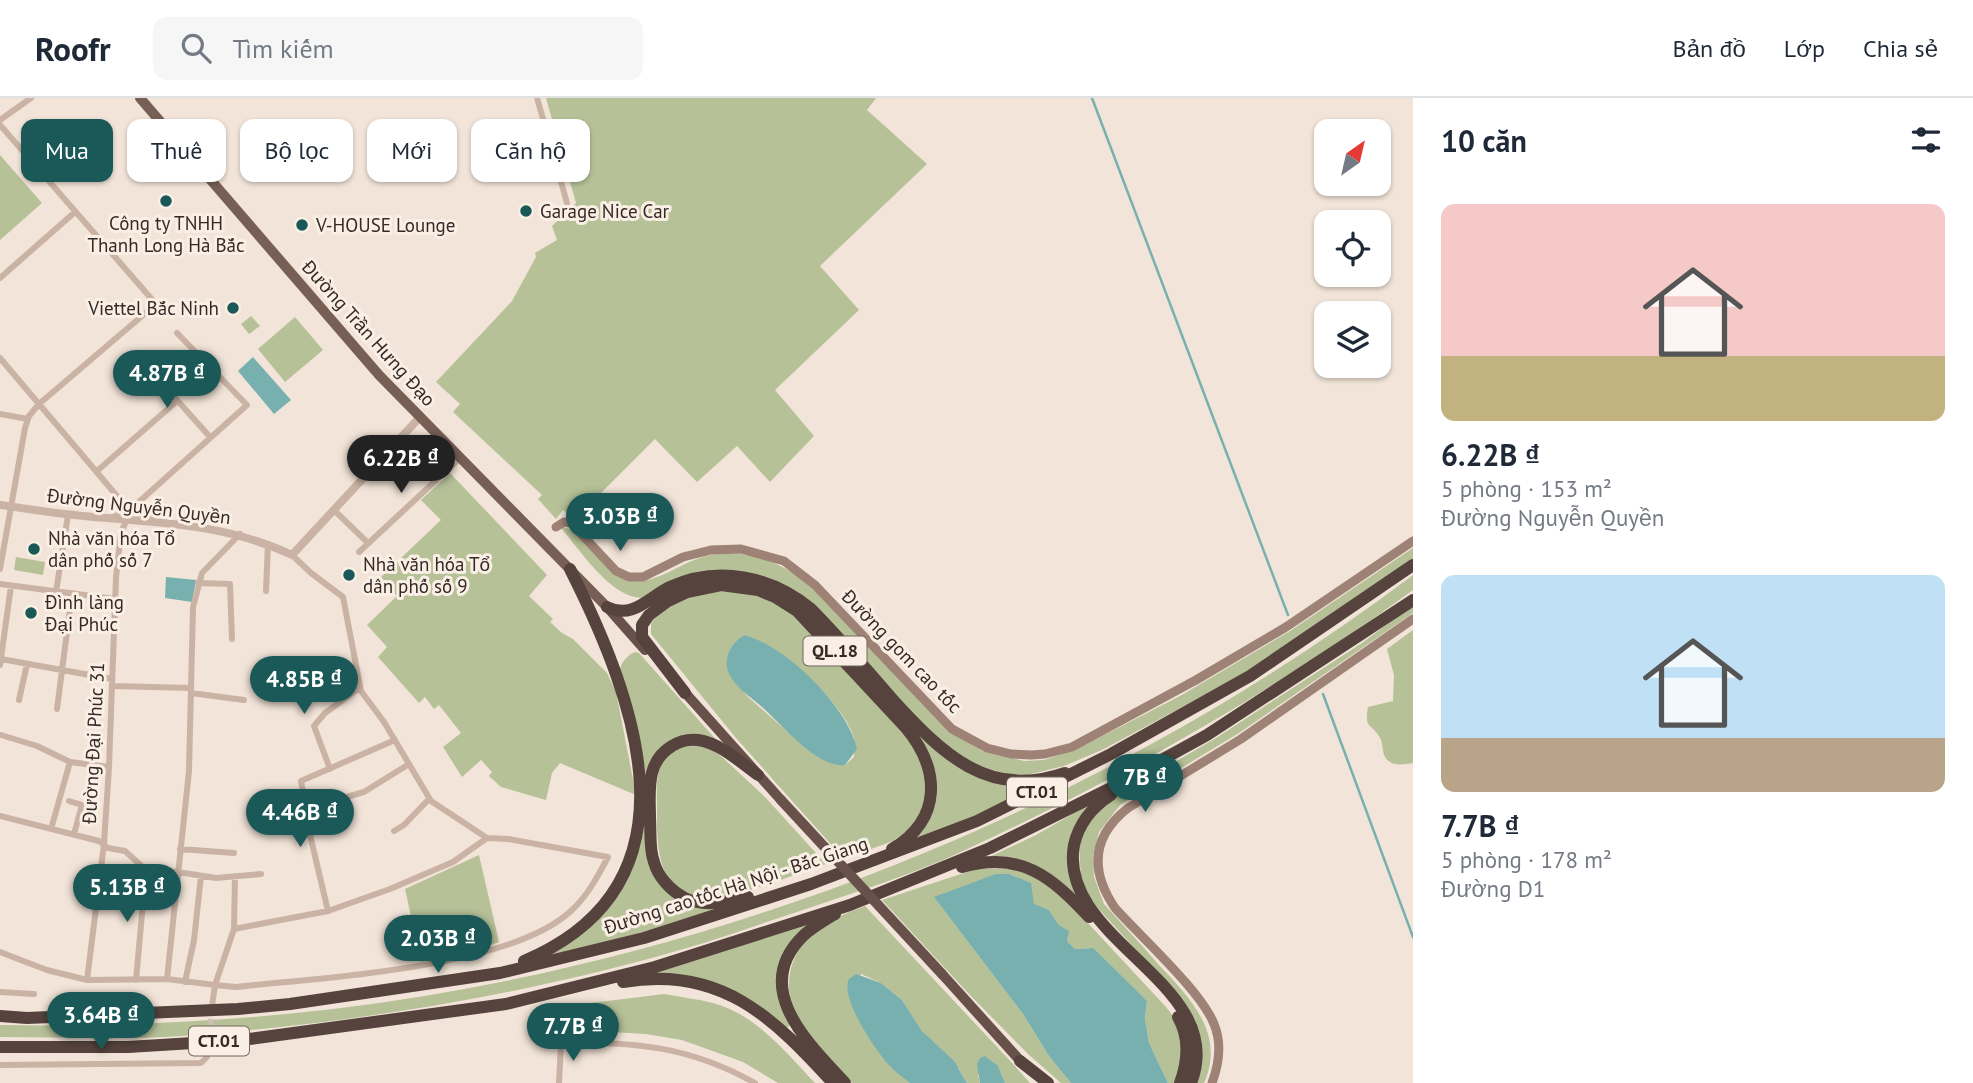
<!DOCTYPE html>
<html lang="vi">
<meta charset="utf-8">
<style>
:root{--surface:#fff;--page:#f6f6f7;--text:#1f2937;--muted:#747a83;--line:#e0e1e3;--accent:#1b5858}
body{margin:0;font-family:"PT Sans",sans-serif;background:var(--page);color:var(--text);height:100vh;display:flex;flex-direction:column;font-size:26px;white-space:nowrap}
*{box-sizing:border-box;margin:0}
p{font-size:23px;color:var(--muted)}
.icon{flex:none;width:38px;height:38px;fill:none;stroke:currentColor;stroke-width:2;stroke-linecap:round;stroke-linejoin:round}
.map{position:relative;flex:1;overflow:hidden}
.details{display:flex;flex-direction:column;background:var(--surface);width:560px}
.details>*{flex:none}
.top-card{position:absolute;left:21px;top:21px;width:665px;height:63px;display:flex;gap:14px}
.needle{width:46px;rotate:34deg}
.fabs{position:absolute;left:1314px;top:21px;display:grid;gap:14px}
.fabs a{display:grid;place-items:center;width:77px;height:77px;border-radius:14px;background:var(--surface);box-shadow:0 2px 5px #0004;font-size:35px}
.price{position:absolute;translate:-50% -60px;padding:0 16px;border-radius:24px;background:var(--accent);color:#fff;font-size:23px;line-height:46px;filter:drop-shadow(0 2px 4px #0008)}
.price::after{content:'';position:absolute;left:50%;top:42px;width:21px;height:16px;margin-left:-10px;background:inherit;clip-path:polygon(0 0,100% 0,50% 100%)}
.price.on{background:#222;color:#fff}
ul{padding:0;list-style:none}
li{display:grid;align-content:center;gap:14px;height:371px;padding:0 28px}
li span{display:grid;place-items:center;height:217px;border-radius:14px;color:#555}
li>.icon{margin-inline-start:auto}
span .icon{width:126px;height:126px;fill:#fffc;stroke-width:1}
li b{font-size:30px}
h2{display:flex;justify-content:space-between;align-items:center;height:84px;padding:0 28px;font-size:30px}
.pill{padding:0 24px;border-radius:14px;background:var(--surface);box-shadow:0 2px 5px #0004;font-size:24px;line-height:63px}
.pill.on{background:var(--accent);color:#fff}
header{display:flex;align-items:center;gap:42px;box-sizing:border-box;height:98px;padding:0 35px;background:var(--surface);border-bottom:2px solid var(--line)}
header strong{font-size:33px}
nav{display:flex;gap:38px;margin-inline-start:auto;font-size:24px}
.search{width:490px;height:63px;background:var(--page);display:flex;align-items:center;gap:18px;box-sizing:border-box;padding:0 24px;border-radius:14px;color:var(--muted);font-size:26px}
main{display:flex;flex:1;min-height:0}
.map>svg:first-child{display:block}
</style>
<header>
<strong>Roofr</strong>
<div class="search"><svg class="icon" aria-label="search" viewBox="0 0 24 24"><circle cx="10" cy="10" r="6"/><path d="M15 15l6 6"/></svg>Tìm kiếm</div>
<nav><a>Bản đồ</a><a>Lớp</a><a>Chia sẻ</a></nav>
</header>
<main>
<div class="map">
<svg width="1413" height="985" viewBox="0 0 1413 985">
<rect width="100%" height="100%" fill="#f2e4d8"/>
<path fill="#b6c198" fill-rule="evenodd" d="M 546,0 L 876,0 L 867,12 L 927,66 L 820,168 L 859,212 L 775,292 L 814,338 L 770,384 L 737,348 L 697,384 L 655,341 L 575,421 L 563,412 L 556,421 L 538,401 L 542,397 L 453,314 L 460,306 L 436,284 L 512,203 L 536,159 L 535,155 L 557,142 L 552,128 L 576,105 Z
M 0,57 L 42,105 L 0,142 Z
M 251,218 L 260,228 L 249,236 L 241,226 Z
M 295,219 L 323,252 L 285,284 L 258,251 Z
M 450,375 L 547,477 L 529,498 L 553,521 L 550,524 L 562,535 L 573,541 L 607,575 L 616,594 L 636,697 L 560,665 L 552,675 L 546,702 L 501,689 L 489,678 L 492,674 L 481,662 L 462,679 L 443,649 L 461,635 L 439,607 L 434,611 L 425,599 L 419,605 L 378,559 L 387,549 L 367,527 L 397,498 L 381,479 L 441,422 L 421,402 Z
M 563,429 L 575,433 L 619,479 C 649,494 677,465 706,458 C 743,449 778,463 808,485 L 951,634 L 982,653 L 1024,663 L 1044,662 L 1079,650 L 1180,598 L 1290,533 L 1413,450 L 1413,462 L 1238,579 L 1102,652 L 1064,668 L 1027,677 L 1015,678 L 978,668 L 941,646 L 778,484 L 642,500 C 610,499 581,453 561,430 Z
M 16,459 L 45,464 L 43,477 L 14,472 Z
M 1413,477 L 1413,492 C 1272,595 1120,681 961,754 C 909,778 852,795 797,814 C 766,824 735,835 704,845 C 534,896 358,925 182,938 C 122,942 60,939 0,939 L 0,927 C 112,929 222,924 333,911 C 717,865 1105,710 1413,477 Z
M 742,491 L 791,511 L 917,649 L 929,689 L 916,726 L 893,743 L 844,761 L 736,640 L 651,536 L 651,526 L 658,514 L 699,494 ZM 745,537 C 780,547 841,603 853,637 C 856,643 854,652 854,659 L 845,667 L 805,649 L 748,599 L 728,573 Z
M 1413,507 L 1413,515 L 1239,635 L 1120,707 L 1099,734 L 1093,757 L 1094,779 L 1104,806 C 1122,826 1141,846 1159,867 C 1190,900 1226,936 1204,985 L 1196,985 L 1202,957 L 1199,934 L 1191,915 L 1175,894 L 1095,807 L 1081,782 L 1079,746 L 1085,729 L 1108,703 L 1216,640 L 1362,545 Z
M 1413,532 L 1413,665 C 1406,666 1396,668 1390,664 C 1380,658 1385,647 1379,638 C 1371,625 1364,631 1368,609 L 1393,603 L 1394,577 L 1387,551 Z
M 635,554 L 639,555 L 719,645 L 680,639 L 646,684 L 640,650 L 620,573 C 620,565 628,557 635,554 Z
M 898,614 L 959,669 L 1048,685 L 908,748 L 924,727 L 932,665 L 929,655 Z
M 689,646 L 709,649 L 722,659 L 765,699 L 826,766 C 798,775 735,801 708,800 C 656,797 657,750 657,711 C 657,696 655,677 663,664 C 669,654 678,650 689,646 Z
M 1090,706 L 1074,733 L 1084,807 L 1057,782 L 987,760 L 1036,737 Z
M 646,713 L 664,789 L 719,810 L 618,842 L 546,858 C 557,849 571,843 582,834 C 622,800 636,764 646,713 Z
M 479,757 L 499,844 L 478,852 L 421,864 L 405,791 Z
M 979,770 L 1021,771 L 1059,794 L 1166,909 L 1173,918 L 1184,951 L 1175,985 L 1168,985 L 1149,945 L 1145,920 L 1147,903 L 1089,850 L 1075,851 L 1067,843 L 1068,833 L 1059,827 L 1049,812 L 1034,807 L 1030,785 L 1009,776 L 997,776 L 935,800 L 1023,916 L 1049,958 L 1071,985 L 1061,985 L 1028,956 L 968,895 L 882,802 Z
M 865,808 L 1014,967 L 1030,985 L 1005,985 L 998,968 L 978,977 L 980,985 L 967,985 L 959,971 L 922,933 L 902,902 L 881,885 L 861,876 L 851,905 C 866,937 884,962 910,985 L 852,985 C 835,967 815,949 802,928 C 781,898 786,860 812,835 C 825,822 848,815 865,808 Z
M 811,825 L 784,859 L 790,927 L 786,931 L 751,903 L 645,875 Z
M 664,896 C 680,899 697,901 713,905 C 755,916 786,954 815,985 L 778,985 L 743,964 L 682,942 L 646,936 L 594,933 L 555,934 L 553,913 L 567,908 Z"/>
<path fill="#77b0ae" d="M 253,259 L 291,302 L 274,316 L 238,273 Z
M 166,479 L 196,482 L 192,504 L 165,500 Z
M 745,537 C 787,549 848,609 857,651 L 845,667 C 816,670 782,626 762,609 C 751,599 733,588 728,573 C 723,558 733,543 745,537 Z
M 996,776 L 1009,776 L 1031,785 L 1034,806 L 1049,812 L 1059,827 L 1069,833 L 1067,843 L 1075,851 L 1093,850 L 1147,903 L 1145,920 L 1149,945 L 1168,985 L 1071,985 L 1049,958 L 1023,916 L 934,799 Z
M 856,876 L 881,885 L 902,902 L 922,933 L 954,963 L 967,985 L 910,985 C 903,979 895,974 889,967 C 876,953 839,899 849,881 Z
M 985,958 L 998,968 L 1005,985 L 980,985 L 977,966 L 980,960 Z"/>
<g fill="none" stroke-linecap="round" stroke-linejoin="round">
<path stroke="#77b0ae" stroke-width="2.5" d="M 1092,0 L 1288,517
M 1323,596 L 1413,839"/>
<path stroke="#ccbfb4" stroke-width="6" stroke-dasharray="6 3" stroke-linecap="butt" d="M 209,945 L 212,911"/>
<path stroke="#cab3a4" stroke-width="6" d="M 537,0 L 567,105
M 0,22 L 31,0
M 0,27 L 156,206 L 39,306 L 29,318 L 25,330 L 0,471
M 0,180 L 75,114
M 0,260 L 117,398 L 131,411 L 154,423
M 144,265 L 210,339
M 0,316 L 28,321
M 97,373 L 177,303
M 334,412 L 368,445
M 111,420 L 131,411 L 247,307 L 177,235
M 359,454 L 461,359
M 292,457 L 311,475 L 343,499 L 361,593 L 384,624 L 431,703 L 487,740
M 198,485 L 230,486 L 232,541
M 0,486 L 115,501
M 266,493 L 268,446
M 56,494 L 68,417
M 1,561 L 112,581
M 0,567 L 11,488
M 112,588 L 191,590
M 191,595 L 244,602
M 19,602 L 27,566
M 57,611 L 72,495
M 1,637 L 37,648 L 70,664 L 109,669
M 330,671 L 314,628 L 325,615 L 359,590
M 69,703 L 82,707 L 74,736
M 305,711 L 364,694 L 409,666
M 0,718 L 99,743 L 108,750 L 125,753 L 146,772 L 178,774 L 216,780 L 261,776
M 51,731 L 70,664
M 394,733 L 404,727 L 429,701
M 180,751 L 234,755
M 328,813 L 311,741 L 301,683 L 395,642
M 234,831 L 235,778
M 0,854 L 47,872 L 87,882 L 167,881 L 215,887 L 234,831 L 328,813 L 390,791 L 453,764 L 487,740 L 508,741 L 608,759 C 598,778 588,797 572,812 C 510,871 322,879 236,889 L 215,887 L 212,908
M 167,881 L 189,673 L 193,509 L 202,475 L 240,436
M 87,882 L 104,746 L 109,669 L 116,479 L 121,435 L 131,411
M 136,882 L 146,772
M 185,884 L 194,842 L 201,778
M 0,894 L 34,896
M 0,967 L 201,965 L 207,959 L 209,947
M 559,985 L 561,944 C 636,945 687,947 755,985"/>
<path stroke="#cab3a4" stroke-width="8" d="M 0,407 C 36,412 71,418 107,420 C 171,425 233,429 292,457 L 420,319"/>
<path stroke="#9e8276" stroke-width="9" d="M 556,429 L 564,424 L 571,425 L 616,473 L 629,479 L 643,479 L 683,459 L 711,452 L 741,451 L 784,463 L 815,487 L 952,631 L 987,650 L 1011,656 L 1031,657 L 1045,656 L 1072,649 L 1196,582 L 1286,529 L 1413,443
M 1212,985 C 1219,966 1222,945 1214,926 C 1201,893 1141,839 1115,810 C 1090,773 1091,739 1128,710 L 1241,641 L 1413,521"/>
<path stroke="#785f56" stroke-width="10" d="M 140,0 L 379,277 L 607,509"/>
<path stroke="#67514a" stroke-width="10" d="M 607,509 L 645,552
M 680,589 L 781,702
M 942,876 L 1025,968"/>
<path stroke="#56433d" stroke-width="12" d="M 607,509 C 633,522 649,499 670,489 C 718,467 771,478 811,511 C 840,540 867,572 894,603 C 942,655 988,702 1065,675
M 685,595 L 642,539 L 642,527 L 649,517 L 668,503 L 687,494 L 721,487 L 758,492 L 775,499 L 797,513 L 906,630 C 940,671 943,721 892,751
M 1111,697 C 1092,709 1079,725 1074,747 C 1057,843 1230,885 1191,985
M 962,769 C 1020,752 1052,779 1089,819
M 748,799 C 728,803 705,810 685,800 C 671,793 658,779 654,764 C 649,751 651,735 650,721 C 650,694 645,664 672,648 C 680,643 689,641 698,642 C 720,645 740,664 758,677
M 835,816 C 825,822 813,829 804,837 C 749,890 809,946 845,985
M 524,863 C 705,787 637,604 570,471
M 623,884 C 720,867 773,919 833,985
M 0,918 L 27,920 L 238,911 L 290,906 L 500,875 L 644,840 L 811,786 L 977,723 L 1111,656 L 1250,578 L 1413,467
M 1178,919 C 1190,940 1188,963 1180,985
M 0,949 L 128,949 L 242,942 L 506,906 L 655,869 L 850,807 L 990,750 L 1107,692 L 1207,637 L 1413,502
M 1020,963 L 1048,985"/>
<path stroke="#67514a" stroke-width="10" d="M 781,702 L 942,876"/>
</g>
<g fill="#1b5858" stroke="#faefe5" stroke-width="2.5">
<circle cx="166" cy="103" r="7"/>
<circle cx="526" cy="113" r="7"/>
<circle cx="302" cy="127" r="7"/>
<circle cx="233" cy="210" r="7"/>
<circle cx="34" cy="451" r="7"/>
<circle cx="349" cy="477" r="7"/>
<circle cx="31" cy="515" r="7"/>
</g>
<g text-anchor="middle" stroke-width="6" stroke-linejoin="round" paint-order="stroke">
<g fill="#faefe5" stroke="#70655f" stroke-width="2">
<rect x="803.5" y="538.5" width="63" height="29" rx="5"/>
<rect x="1007" y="679.5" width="60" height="29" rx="5"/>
<rect x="189" y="928.5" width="60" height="29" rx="5"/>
</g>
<g font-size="18" font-weight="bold" fill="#352a26">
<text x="835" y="559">QL.18</text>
<text x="1037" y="700">CT.01</text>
<text x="219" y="949">CT.01</text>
</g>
<g font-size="19" fill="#352a26" stroke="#faefe5" text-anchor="start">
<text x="540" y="120">Garage Nice Car</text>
<text x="166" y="132" text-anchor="middle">Công ty TNHH<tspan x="166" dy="22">Thanh Long Hà Bắc</tspan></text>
<text x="316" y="134">V-HOUSE Lounge</text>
<text x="219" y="217" text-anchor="end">Viettel Bắc Ninh</text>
<text x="48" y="447">Nhà văn hóa Tổ<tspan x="48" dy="22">dân phố số 7</tspan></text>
<text x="363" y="473">Nhà văn hóa Tổ<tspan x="363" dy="22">dân phố số 9</tspan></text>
<text x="45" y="511">Đình làng<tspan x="45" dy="22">Đại Phúc</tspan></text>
</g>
<g font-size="19" fill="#352a26" stroke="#faefe5">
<text transform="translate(369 235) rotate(48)" y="7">Đường Trần Hưng Đạo</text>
<text transform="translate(139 408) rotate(7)" y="7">Đường Nguyễn Quyền</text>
<text transform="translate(902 553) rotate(46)" y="7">Đường gom cao tốc</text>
<text transform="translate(93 645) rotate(-87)" y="7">Đường Đại Phúc 31</text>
<text transform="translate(736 787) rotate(-18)" y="7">Đường cao tốc Hà Nội - Bắc Giang</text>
</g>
</g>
</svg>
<div class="fabs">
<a><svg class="needle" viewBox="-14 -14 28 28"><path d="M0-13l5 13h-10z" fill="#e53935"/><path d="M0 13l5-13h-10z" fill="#747a83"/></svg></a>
<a><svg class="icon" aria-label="locate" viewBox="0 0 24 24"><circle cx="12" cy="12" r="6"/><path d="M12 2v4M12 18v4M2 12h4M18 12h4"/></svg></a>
<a><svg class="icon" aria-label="layers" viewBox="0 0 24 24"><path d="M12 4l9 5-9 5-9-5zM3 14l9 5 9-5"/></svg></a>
</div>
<b class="price" style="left:167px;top:312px">4.87B ₫</b>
<b class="price on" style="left:401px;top:397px">6.22B ₫</b>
<b class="price" style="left:620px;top:455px">3.03B ₫</b>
<b class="price" style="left:304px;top:618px">4.85B ₫</b>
<b class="price" style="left:1145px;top:716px">7B ₫</b>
<b class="price" style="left:300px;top:751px">4.46B ₫</b>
<b class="price" style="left:127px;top:826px">5.13B ₫</b>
<b class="price" style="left:438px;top:877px">2.03B ₫</b>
<b class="price" style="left:101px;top:954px">3.64B ₫</b>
<b class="price" style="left:573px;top:965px">7.7B ₫</b>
<div class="top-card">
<a class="pill on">Mua</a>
<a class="pill">Thuê</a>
<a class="pill">Bộ lọc</a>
<a class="pill">Mới</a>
<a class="pill">Căn hộ</a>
</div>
</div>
<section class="details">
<h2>10 căn<svg class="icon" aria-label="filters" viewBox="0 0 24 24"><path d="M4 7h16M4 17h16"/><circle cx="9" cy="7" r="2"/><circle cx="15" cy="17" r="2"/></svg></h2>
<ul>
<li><span style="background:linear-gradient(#f6c9c9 70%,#c2b280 0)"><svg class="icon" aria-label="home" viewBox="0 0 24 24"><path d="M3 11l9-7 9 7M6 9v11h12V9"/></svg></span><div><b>6.22B ₫</b><p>5 phòng · 153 m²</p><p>Đường Nguyễn Quyền</p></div></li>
<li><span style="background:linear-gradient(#bfe0f5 75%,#b9a48a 0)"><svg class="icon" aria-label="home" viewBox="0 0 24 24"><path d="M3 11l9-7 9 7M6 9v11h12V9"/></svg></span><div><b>7.7B ₫</b><p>5 phòng · 178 m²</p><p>Đường D1</p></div></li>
</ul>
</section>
</main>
